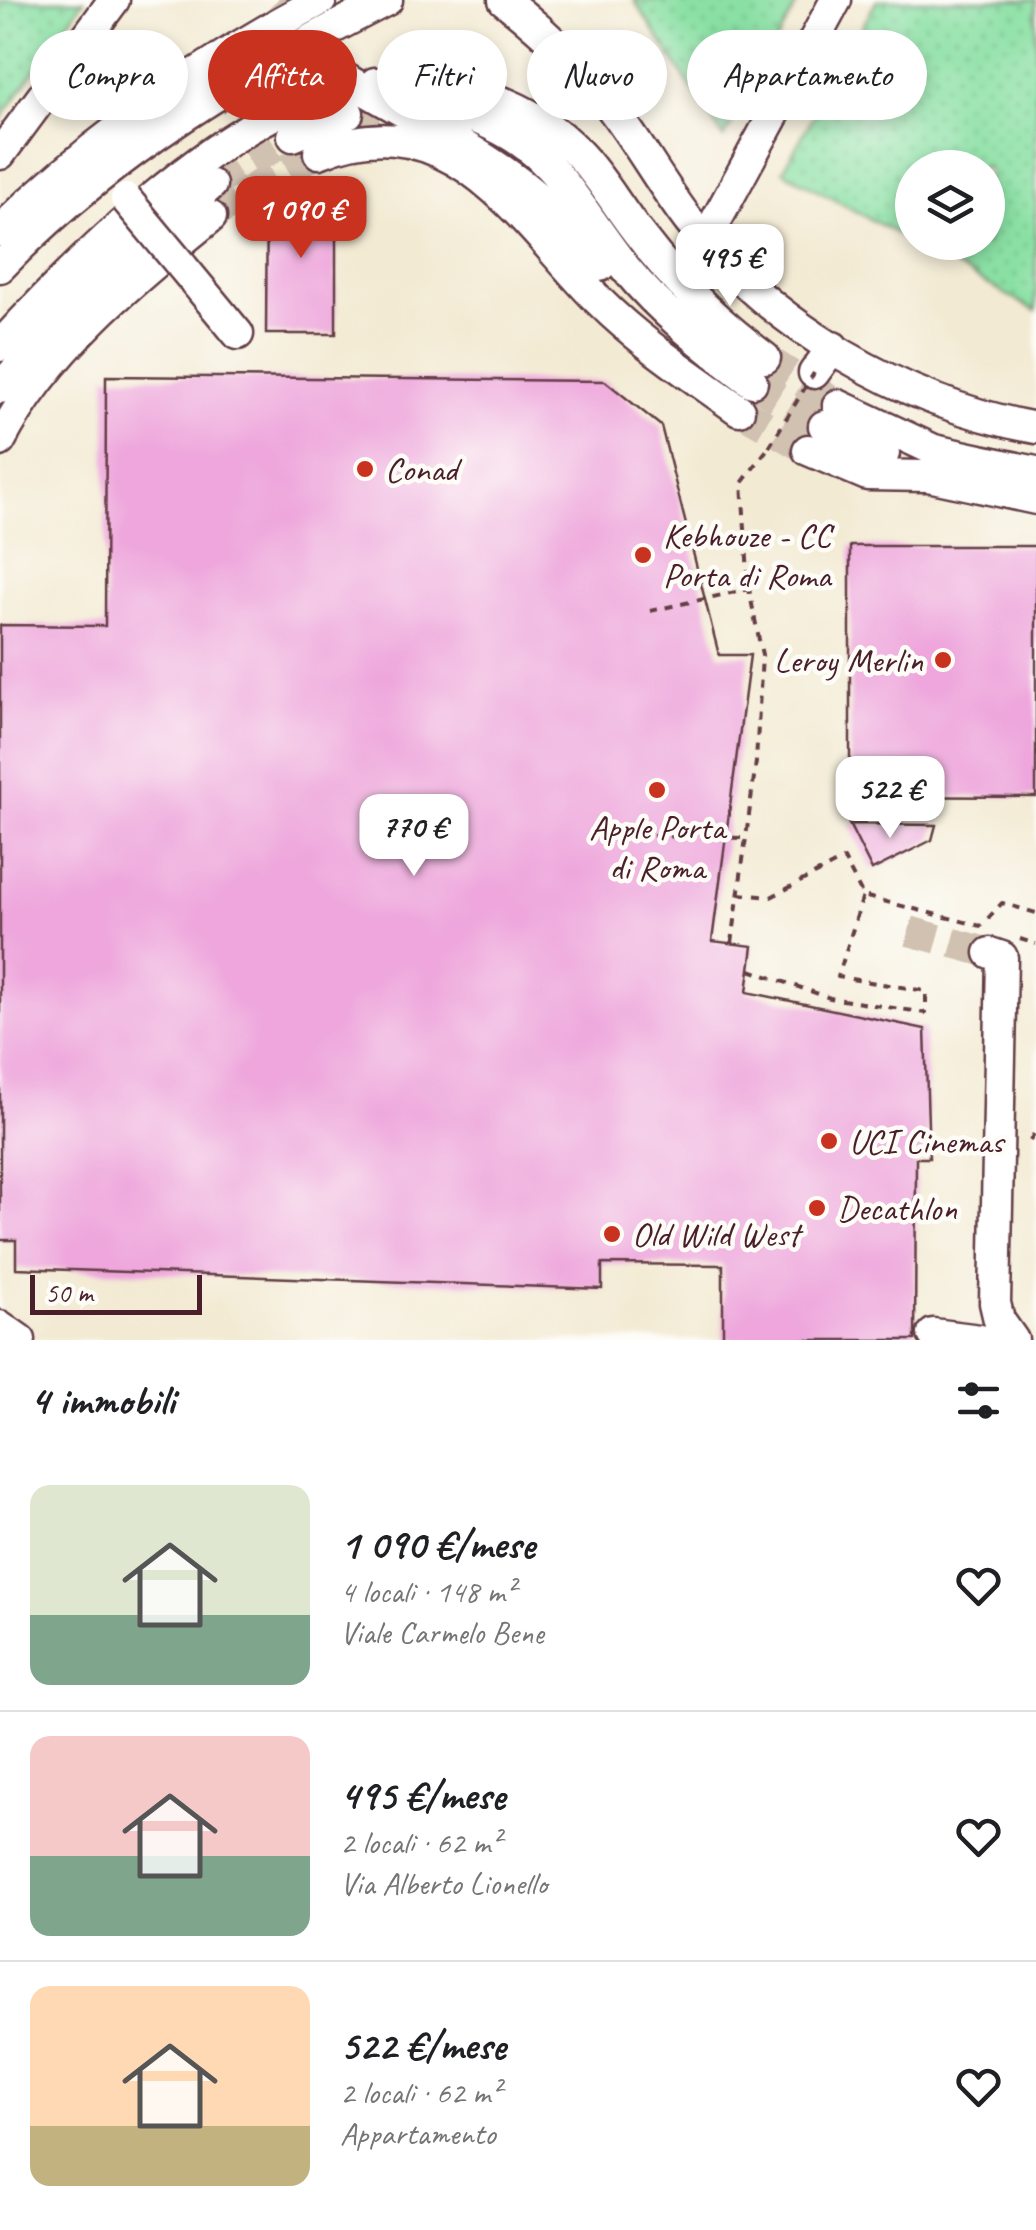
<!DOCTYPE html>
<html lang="it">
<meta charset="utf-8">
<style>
:root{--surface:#fff;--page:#f2f2f2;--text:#202124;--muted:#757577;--line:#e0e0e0;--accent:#c8321e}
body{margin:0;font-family:Caveat,sans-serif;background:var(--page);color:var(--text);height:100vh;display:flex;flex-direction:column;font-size:38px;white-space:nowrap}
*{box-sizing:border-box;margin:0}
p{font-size:32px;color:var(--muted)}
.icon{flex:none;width:55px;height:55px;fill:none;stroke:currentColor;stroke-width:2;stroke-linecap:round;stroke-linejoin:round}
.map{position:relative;height:1340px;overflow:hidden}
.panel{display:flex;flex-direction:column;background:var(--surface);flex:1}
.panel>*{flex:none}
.banner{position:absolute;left:30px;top:30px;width:978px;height:90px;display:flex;gap:20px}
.fabs{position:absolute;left:895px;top:150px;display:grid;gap:20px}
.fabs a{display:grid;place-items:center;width:110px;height:110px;border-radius:50%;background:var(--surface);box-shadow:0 5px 15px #0003;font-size:50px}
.scale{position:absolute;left:30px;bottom:25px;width:172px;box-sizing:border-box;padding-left:10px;border:5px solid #4a1f2b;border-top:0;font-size:28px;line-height:35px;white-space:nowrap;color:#4a1f2b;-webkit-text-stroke:8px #fdfcf7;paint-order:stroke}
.price{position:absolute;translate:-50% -85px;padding:0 22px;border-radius:20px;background:#fff;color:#222;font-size:32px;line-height:65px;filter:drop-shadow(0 2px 5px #0008)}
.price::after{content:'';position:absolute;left:50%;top:60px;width:30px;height:22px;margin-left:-15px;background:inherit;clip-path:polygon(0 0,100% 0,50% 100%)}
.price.current{background:var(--accent);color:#fff}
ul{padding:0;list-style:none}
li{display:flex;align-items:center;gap:30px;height:250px;padding:0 30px}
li+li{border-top:2px solid var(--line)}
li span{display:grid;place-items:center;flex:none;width:280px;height:200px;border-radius:20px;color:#555}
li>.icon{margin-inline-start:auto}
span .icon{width:120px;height:120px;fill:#fffc;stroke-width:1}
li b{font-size:42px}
h2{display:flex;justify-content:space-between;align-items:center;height:120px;padding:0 30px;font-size:42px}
.tag{padding:0 35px;border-radius:45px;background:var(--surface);box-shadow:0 5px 15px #0003;font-size:35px;line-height:90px}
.tag.current{background:var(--accent);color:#fff}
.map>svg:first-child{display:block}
</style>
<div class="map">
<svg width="1036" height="1340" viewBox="0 0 1036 1340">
<defs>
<pattern id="grass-dots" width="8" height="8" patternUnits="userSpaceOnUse" patternTransform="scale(2.5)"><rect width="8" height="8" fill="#8ae0a4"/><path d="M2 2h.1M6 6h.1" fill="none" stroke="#79c08d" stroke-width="1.8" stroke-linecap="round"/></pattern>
</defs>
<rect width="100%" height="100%" fill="#fdfcf7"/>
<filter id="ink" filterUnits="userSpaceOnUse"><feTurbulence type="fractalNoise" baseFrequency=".01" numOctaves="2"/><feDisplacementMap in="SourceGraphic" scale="20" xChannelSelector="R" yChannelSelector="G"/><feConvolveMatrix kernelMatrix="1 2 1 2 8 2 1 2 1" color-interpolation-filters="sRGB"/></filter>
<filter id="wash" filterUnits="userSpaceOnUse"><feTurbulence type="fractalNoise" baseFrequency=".0048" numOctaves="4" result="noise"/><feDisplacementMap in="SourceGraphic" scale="40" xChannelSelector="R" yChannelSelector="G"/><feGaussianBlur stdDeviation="2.25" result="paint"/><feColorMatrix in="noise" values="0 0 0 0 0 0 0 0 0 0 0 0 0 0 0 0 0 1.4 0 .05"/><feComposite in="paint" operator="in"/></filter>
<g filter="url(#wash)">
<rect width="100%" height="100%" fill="#f3ead3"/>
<path fill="url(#grass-dots)" stroke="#6a8068" stroke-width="2.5" fill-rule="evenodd" d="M 0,0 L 84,0 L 0,120 Z
M 634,0 L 799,0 L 724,138 Z
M 877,0 L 1036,0 L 1036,311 L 783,171 ZM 912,168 L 988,168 L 988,242 L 912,242 Z"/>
<g id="blocks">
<path fill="#eea6dc" d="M 704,71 L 721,95 L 711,103 L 693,78 Z
M 267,187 L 336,187 L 336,334 L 266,334 Z
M 106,376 L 605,381 L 661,426 L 719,655 L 750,655 L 712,941 L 753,946 L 747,992 L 925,1029 L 929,1158 L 916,1158 L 915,1340 L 723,1340 L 723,1265 L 602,1264 L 602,1289 L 16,1268 L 16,1240 L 0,1240 L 0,625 L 105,626 Z
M 850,546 L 1036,546 L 1036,797 L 850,796 Z
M 849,824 L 936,825 L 932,840 L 872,870 Z"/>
</g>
</g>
<g filter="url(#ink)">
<use href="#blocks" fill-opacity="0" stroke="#633d44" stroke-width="2.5"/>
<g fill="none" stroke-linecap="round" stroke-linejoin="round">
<path stroke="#d1c1b1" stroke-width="30" stroke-dasharray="30 15" stroke-linecap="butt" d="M 274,3 L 341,76
M 348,113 L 394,105 L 444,108
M 211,185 L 293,136
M 211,217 L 269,178 L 319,153
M 765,358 L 838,405
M 752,382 L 824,426
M 739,410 L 808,450
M 909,931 L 990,953"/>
<g stroke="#633d44" stroke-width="35">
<path id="minor" d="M 504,0 C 546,33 585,70 616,114 C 642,149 663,187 689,221 C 770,327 905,404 1036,428
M 341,76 C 442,137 529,167 600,266
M 375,83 C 450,80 526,97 579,154 C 602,178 618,208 639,234 C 675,282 717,322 765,358
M 444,108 C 552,136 565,192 627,270 C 662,313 708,348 752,382
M 293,136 L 348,113
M 319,153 C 452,97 523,225 600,302 C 641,343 692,376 739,410
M 0,154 L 114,0
M 0,231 C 94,138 204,62 321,0
M 705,241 L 836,0
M 181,265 L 238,334
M 0,267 C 110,153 247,71 387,0
M 0,346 C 78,260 213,128 325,93
M 814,373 L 833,347
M 0,388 L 89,290 L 211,185
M 838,405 L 934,450 L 1036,472
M 824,426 L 884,453
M 0,441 C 46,351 134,279 211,217
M 808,450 L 867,475 L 928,476 L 1036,499
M 990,953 L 1002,957 L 995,1303 L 999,1320 L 1013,1340
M 0,1326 L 20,1340
M 933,1334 L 980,1340"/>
</g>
<path stroke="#633d44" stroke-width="4" stroke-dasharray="8 8" stroke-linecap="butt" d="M 650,611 L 749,589
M 653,836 L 746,838
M 739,894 L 771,897 L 844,859 L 863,896 L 981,926 L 1002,903 L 1036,913
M 1020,939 L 1036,944
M 732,943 L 756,762 L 762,655 L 749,589 L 742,483 L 769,447
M 750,970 L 830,998 L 926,1013 L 926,991 L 838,977 L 863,896
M 1030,1141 L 1036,1130"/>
<use href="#minor" stroke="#fff" stroke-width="30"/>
<g stroke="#633d44" stroke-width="35" stroke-linecap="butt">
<path id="minor-bridge" d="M 126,199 L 181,265"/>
</g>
<path stroke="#633d44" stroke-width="4" stroke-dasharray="8 8" stroke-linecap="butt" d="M 769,447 L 814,373"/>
<use href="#minor-bridge" stroke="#fff" stroke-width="30"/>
</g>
</g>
<g fill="#c8321e" stroke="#fdfcf7" stroke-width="4">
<circle cx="365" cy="469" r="10"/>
<circle cx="643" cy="555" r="10"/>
<circle cx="943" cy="660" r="10"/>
<circle cx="657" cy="790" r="10"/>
<circle cx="829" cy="1141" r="10"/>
<circle cx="817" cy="1208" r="10"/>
<circle cx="612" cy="1234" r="10"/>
</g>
<g text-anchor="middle" stroke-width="9" stroke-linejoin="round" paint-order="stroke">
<g font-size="35" fill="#4a1f2b" stroke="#fdfcf7" text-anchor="start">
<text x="385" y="481">Conad</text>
<text x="663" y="547">Kebhouze - CC<tspan x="663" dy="40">Porta di Roma</tspan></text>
<text x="923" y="672" text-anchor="end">Leroy Merlin</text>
<text x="657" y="839" text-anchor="middle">Apple Porta<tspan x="657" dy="40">di Roma</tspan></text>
<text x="849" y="1153">UCI Cinemas</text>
<text x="837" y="1220">Decathlon</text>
<text x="632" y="1246">Old Wild West</text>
</g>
</g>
</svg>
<div class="fabs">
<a><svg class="icon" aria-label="layers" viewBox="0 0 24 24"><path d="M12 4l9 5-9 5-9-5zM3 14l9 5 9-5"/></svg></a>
</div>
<div class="scale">50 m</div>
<b class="price current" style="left:301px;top:261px">1 090 €</b>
<b class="price" style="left:730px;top:309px">495 €</b>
<b class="price" style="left:890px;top:841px">522 €</b>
<b class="price" style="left:414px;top:879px">770 €</b>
<div class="banner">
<a class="tag">Compra</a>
<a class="tag current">Affitta</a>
<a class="tag">Filtri</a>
<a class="tag">Nuovo</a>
<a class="tag">Appartamento</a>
</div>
</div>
<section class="panel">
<h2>4 immobili<svg class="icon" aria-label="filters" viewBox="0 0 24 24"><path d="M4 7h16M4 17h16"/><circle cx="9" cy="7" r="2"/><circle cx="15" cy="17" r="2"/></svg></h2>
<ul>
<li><span style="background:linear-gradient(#dfe7d0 65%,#7fa58c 0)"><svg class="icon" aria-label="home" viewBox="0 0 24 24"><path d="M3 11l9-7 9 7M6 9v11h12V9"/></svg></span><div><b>1 090 €/mese</b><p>4 locali · 148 m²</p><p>Viale Carmelo Bene</p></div><svg class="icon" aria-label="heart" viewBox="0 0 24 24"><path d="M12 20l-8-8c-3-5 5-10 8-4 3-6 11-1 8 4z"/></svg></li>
<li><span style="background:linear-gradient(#f6c9c9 60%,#7fa58c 0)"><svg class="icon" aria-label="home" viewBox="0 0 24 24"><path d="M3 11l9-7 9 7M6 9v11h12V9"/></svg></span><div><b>495 €/mese</b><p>2 locali · 62 m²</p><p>Via Alberto Lionello</p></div><svg class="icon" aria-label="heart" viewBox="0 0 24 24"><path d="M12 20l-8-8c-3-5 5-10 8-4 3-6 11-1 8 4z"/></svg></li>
<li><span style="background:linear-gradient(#ffd9b3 70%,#c2b280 0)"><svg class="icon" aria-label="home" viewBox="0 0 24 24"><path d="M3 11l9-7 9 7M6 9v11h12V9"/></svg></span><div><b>522 €/mese</b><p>2 locali · 62 m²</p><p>Appartamento</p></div><svg class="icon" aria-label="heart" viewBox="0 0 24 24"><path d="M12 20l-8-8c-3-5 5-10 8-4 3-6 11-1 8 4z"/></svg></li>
</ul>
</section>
